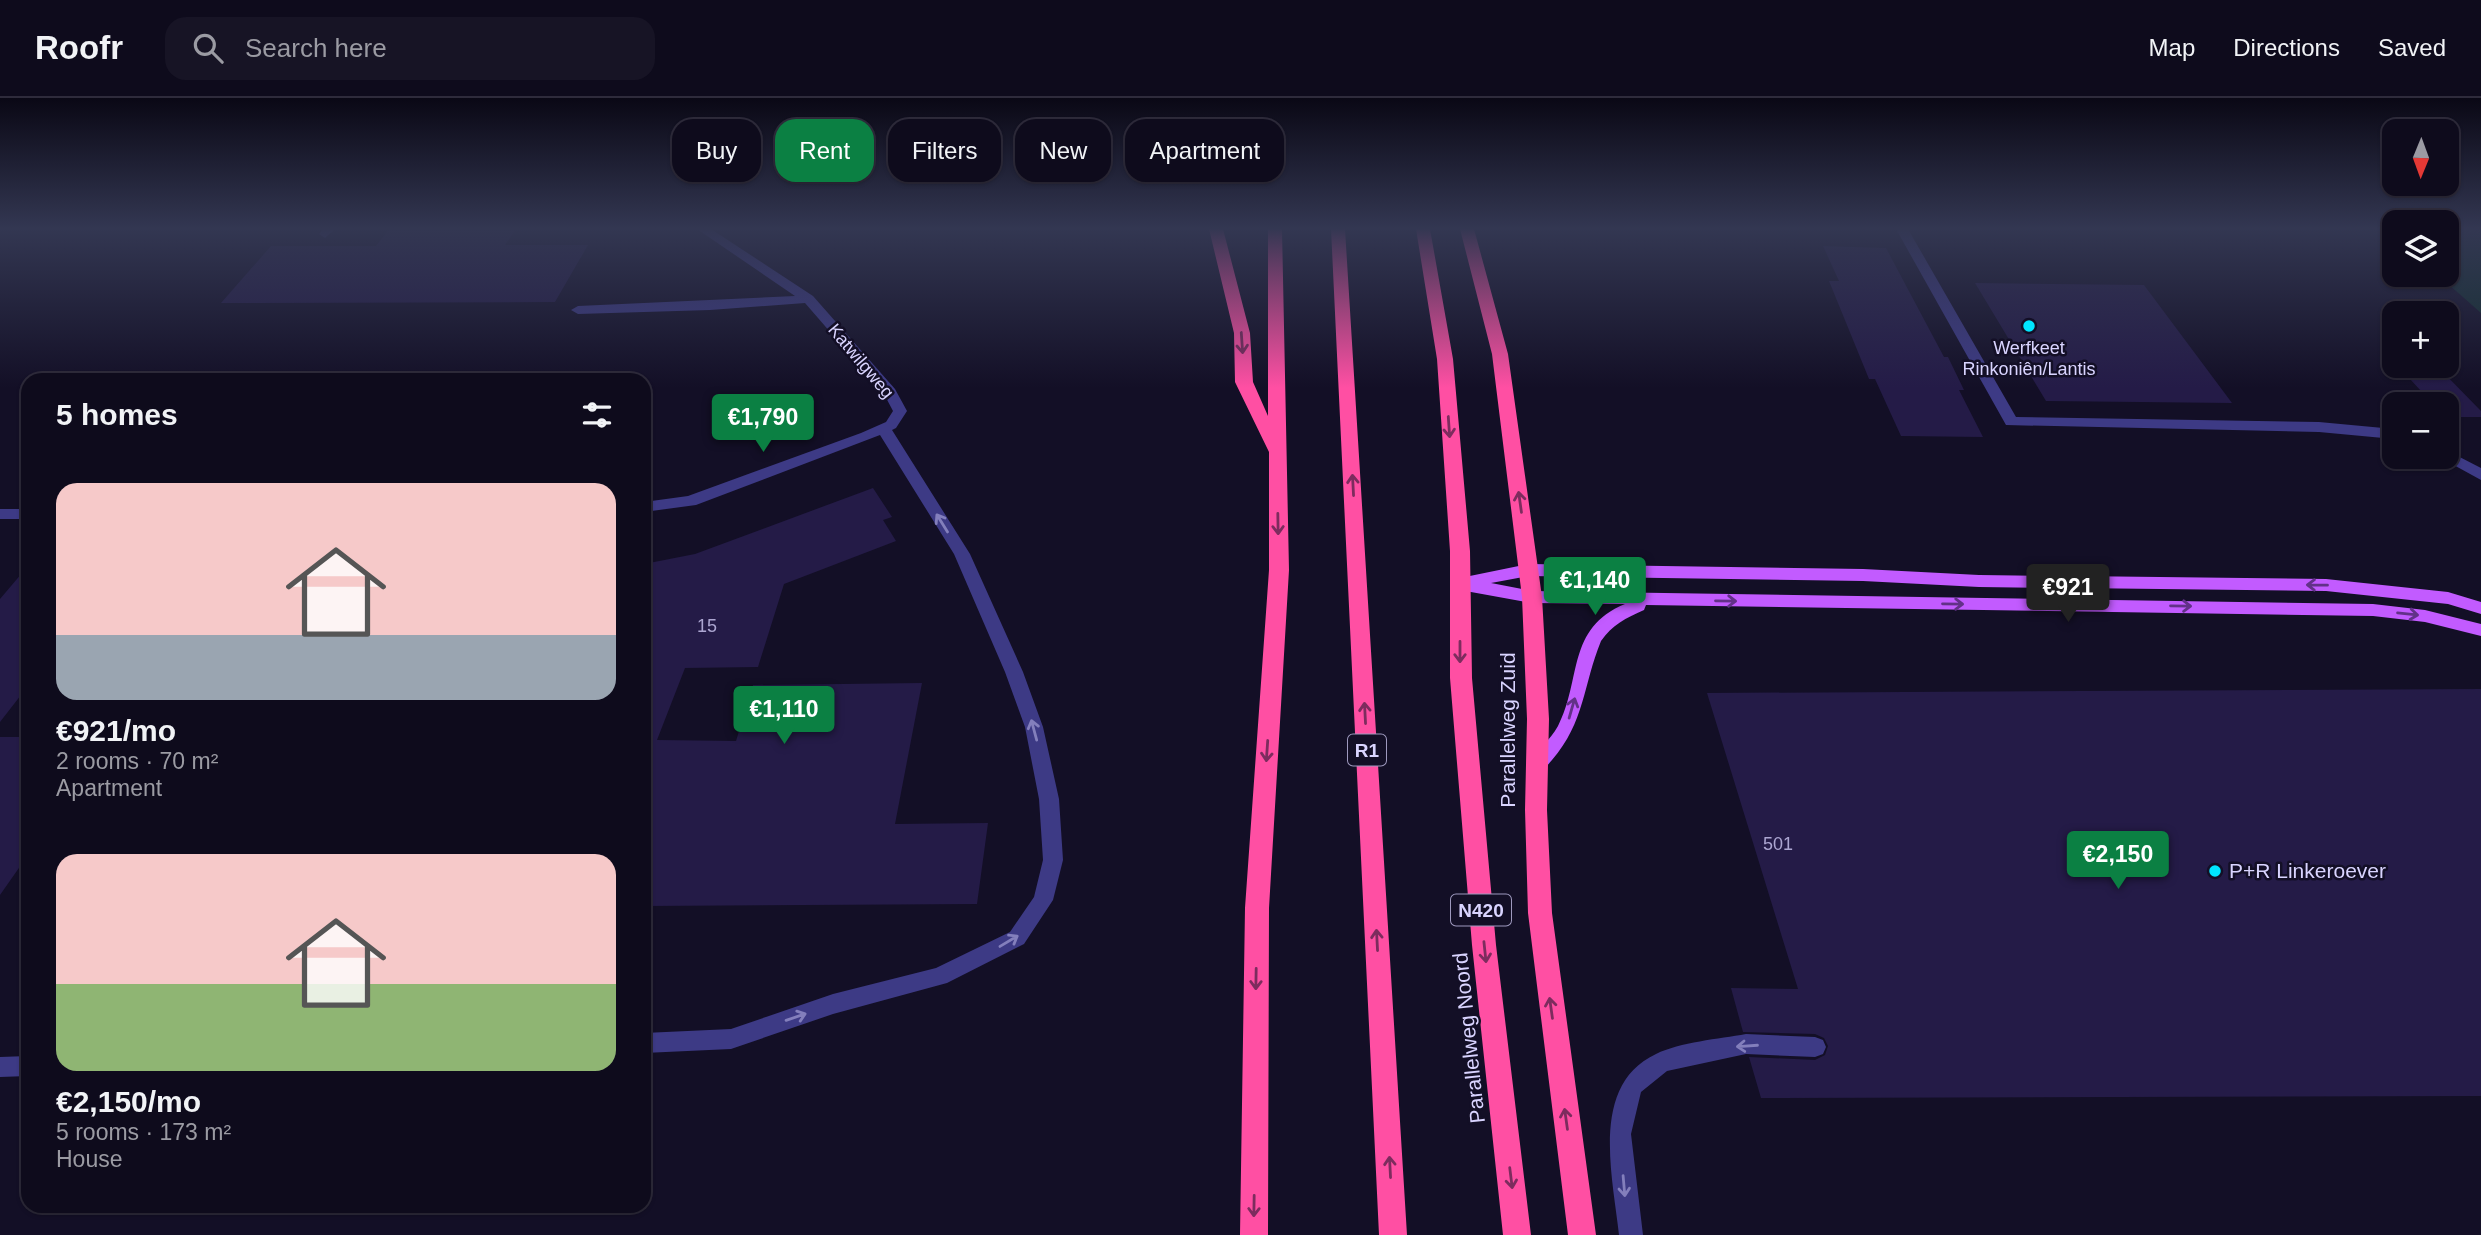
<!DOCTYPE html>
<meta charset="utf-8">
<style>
:root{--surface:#0e0b1c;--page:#171425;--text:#f1f3f6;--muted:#9b9ba3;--line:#2e2b3b;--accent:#0b8043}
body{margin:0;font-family:Helvetica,sans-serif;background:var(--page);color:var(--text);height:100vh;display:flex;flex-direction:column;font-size:26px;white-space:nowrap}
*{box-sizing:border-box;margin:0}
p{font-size:23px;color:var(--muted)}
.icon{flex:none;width:38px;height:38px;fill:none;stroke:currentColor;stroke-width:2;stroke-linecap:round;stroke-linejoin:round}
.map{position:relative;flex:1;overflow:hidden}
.side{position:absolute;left:21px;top:275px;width:630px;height:840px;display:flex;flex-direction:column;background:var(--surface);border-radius:21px;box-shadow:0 2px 5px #0004,0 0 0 2px var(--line)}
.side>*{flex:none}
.hud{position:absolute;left:672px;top:21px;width:665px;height:63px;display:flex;gap:14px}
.needle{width:46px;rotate:181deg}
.controls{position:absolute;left:2382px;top:21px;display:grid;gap:14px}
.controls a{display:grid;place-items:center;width:77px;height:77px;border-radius:14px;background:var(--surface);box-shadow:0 2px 5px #0004,0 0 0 2px var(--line);font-size:35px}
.price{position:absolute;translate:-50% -60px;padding:0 16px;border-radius:7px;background:var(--accent);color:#fff;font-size:23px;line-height:46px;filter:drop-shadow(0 2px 4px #0008)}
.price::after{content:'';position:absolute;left:50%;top:42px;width:21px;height:16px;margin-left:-10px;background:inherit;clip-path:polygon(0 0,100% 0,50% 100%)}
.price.active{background:#222;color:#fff}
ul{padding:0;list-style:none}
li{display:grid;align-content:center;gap:14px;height:371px;padding:0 35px}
li span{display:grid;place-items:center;height:217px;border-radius:21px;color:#555}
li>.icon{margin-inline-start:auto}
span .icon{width:126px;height:126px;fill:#fffc;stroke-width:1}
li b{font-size:30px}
h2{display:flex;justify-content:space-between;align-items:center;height:84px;padding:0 35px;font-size:30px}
.chip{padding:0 24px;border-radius:21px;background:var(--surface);box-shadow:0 2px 5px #0004,0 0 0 2px var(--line);font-size:24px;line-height:63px}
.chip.active{background:var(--accent);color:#fff}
header{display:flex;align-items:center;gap:42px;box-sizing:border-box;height:98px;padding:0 35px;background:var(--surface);border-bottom:2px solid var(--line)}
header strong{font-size:33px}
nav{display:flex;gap:38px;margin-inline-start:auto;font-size:24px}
.search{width:490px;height:63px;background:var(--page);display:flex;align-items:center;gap:18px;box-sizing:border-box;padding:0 24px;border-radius:21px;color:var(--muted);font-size:26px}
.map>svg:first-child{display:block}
</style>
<header>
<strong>Roofr</strong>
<div class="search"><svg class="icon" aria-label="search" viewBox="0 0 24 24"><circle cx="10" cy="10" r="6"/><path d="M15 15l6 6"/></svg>Search here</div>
<nav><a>Map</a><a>Directions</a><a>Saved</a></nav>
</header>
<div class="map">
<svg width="2481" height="1137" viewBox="0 0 2481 1137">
<rect width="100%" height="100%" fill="#130f26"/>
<path fill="#12302f" d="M 2447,131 L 2481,131 L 2481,215 L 2438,177 L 2446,177 Z"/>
<path fill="#241b47" d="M 389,131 L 516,131 L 505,147 L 588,147 L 555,204 L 221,205 L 271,148 L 376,148 Z
M 1823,148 L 1886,150 L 1944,259 L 1948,259 L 1964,292 L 1959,292 L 1983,339 L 1901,338 L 1875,281 L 1869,281 L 1829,183 L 1839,183 Z
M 1975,185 L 2144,187 L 2232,305 L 2046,303 Z
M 2398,268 L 2437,268 L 2481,313 L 2481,319 L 2446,319 L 2446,306 L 2433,306 Z
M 873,390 L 892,419 L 883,422 L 896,443 L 784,486 L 758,569 L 685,570 L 657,642 L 736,643 L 753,587 L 922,585 L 895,726 L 988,725 L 977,806 L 644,808 L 644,466 L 695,456 Z
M 28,468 L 28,588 L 0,624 L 0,501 Z
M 2481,591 L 2481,998 L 1761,1000 L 1749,959 L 1815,962 L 1825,957 L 1828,948 L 1824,940 L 1815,936 L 1743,934 L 1731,890 L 1798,891 L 1707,595 Z
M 0,639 L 28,639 L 28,757 L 0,797 Z"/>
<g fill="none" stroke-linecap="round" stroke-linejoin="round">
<path fill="#3d3a85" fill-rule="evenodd" d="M 323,131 L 335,131 L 325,140 L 319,136 Z
M 697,131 L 711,131 L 813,198 L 895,291 L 907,313 L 896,330 L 892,332 L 970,456 L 1023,574 L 1043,629 L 1059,701 L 1063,762 L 1053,802 L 1024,846 L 947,885 L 833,916 L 731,951 L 644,955 L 644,935 L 731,931 L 833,896 L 936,870 L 1010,834 L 1034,799 L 1043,762 L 1039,701 L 1025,629 L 1005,574 L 954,456 L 880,337 L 696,407 L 644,414 L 644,404 L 688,398 L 861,335 L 886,324 L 893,313 L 884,296 L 805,205 L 710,212 L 578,216 L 571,212 L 578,208 L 795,198 Z
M 1896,131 L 1908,131 L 2016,319 L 2319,324 L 2394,331 L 2394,341 L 2319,334 L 2006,327 Z
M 2446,352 L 2481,370 L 2481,382 L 2441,360 L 2446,359 Z
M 0,411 L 28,411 L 28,421 L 0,421 Z
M 1746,936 L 1815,939 L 1823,942 L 1826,949 L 1823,956 L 1815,959 L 1746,956 L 1667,973 L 1641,994 L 1631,1036 L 1643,1137 L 1619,1137 C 1613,1079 1589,987 1656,956 C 1680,944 1719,941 1746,936 Z
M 28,958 L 28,978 L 0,979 L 0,959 Z"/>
<path fill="#c25bff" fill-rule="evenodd" d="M 1529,466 L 1863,471 L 1979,477 L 2326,481 L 2448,494 L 2481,504 L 2481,516 L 2448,506 L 2326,493 L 1979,489 L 1863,483 L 1529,478 L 1491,485 L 1532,493 L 2373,506 L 2425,512 L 2481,526 L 2481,538 L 2425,524 L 2373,518 L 1646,507 L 1644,512 C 1626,520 1612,527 1601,543 C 1583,587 1585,624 1552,662 C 1545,670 1541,676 1530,672 L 1528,667 C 1535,653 1550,643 1558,628 C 1582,582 1566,530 1625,506 L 1532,505 L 1460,492 L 1452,486 L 1460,480 Z"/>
<path fill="#ff4fa3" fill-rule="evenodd" d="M 1209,131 L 1223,131 L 1250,235 L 1253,284 L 1268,318 L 1268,131 L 1282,131 L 1289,472 L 1269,810 L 1268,1137 L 1240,1137 L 1245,810 L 1269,472 L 1269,354 L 1235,284 L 1234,235 Z
M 1331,131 L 1345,131 L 1407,1137 L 1379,1137 Z
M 1416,131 L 1430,131 L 1453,261 L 1470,453 L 1472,580 L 1496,847 L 1531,1137 L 1503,1137 L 1472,847 L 1450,580 L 1450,453 L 1437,261 Z
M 1460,131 L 1474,131 L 1508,256 L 1542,499 L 1549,621 L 1547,712 L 1552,815 L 1596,1137 L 1568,1137 L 1528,815 L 1525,712 L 1527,621 L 1522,499 L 1492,256 Z"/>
</g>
<defs><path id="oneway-shaft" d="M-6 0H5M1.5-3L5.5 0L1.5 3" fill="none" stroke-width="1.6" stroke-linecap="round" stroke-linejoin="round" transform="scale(1.75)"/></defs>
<g stroke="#7d2c5e">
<use href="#oneway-shaft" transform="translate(1242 245) rotate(86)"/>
<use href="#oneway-shaft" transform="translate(1449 329) rotate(86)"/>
<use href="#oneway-shaft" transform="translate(1353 387) rotate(-93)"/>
<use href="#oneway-shaft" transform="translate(1520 404) rotate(-98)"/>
<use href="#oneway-shaft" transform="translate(1278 426) rotate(89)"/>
<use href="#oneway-shaft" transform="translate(1460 554) rotate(90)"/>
<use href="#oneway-shaft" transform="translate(1365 615) rotate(-93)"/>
<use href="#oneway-shaft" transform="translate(1267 653) rotate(94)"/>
<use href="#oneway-shaft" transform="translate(1377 842) rotate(-93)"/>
<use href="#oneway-shaft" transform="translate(1485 854) rotate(84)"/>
<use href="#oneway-shaft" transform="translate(1256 881) rotate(91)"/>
<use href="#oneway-shaft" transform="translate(1551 910) rotate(-98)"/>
<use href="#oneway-shaft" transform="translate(1566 1021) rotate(-98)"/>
<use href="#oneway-shaft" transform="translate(1390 1069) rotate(-93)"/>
<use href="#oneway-shaft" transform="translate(1511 1080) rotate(83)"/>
<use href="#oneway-shaft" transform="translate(1254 1108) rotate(91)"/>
</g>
<g stroke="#837fbc">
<use href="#oneway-shaft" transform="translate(942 425) rotate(-122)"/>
<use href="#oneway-shaft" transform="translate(1034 632) rotate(-105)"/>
<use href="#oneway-shaft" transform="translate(1009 843) rotate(-31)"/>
<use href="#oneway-shaft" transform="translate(796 919) rotate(-19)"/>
<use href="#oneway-shaft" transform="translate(1747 948) rotate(176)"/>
<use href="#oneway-shaft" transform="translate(1624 1088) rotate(85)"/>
</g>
<g stroke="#623188">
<use href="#oneway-shaft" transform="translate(2317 487) rotate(-179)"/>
<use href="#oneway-shaft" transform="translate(1726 503) rotate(1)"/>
<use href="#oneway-shaft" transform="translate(1953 506) rotate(1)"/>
<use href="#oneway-shaft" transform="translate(2181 508) rotate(1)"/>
<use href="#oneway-shaft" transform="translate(2408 516) rotate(6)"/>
<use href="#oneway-shaft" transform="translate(1572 610) rotate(-74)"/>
</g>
<linearGradient id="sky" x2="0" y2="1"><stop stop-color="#0a0815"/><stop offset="0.45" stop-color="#333752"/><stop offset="1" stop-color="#333752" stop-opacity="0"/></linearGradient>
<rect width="2481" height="290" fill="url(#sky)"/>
<g fill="#00e5ff" stroke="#130f26" stroke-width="2.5">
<circle cx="2029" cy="228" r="7"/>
<circle cx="2215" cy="773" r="7"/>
</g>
<g text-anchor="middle" stroke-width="5" stroke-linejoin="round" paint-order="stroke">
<g font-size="18" fill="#d9d4ff" stroke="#130f26">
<text x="2029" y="256">Werfkeet<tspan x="2029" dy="21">Rinkoniên/Lantis</tspan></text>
</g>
<g font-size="18" fill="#d9d4ff" stroke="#130f26">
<text transform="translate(861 263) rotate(50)" y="6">Katwilgweg</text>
</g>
<g font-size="18" fill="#aca6d1">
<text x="707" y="534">15</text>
<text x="1778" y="752">501</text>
</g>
<g fill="#130f26" stroke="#9e99be" stroke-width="2">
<rect x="1348" y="636.5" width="38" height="31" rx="5"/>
<rect x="1451" y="796.5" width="60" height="31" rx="5"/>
</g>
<g font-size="19" font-weight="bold" fill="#d9d4ff">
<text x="1367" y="659">R1</text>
<text x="1481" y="819">N420</text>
</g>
<g font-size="21" fill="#d9d4ff" stroke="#130f26">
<text transform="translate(1508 632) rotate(-90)" y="7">Parallelweg Zuid</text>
<text transform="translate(1469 940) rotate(-96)" y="7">Parallelweg Noord</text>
</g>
<g font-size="21" fill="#d9d4ff" stroke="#130f26" text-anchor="start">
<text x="2229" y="780">P+R Linkeroever</text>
</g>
</g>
</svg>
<div class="controls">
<a><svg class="needle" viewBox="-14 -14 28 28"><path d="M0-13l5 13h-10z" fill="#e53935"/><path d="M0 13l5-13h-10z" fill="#9b9ba3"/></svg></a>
<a><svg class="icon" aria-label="layers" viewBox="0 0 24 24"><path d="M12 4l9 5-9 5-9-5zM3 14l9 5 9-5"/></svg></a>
<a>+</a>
<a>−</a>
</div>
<b class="price" style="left:763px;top:356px">€1,790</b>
<b class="price" style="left:1595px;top:519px">€1,140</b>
<b class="price active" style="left:2068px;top:526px">€921</b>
<b class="price" style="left:784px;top:648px">€1,110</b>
<b class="price" style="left:2118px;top:793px">€2,150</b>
<div class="hud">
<a class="chip">Buy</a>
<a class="chip active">Rent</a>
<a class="chip">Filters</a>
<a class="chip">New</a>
<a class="chip">Apartment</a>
</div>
<section class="side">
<h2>5 homes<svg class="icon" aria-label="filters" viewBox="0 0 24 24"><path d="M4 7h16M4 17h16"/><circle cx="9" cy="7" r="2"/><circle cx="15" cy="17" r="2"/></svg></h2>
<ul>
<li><span style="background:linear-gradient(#f6c9c9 70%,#9aa5b1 0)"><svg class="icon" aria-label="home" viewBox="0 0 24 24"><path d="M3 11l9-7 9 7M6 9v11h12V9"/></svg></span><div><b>€921/mo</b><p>2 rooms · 70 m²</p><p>Apartment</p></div></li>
<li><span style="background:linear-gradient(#f6c9c9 60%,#8fb573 0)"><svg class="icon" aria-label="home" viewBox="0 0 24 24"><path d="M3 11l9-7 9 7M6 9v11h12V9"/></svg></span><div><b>€2,150/mo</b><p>5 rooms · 173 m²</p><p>House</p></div></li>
</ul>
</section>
</div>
